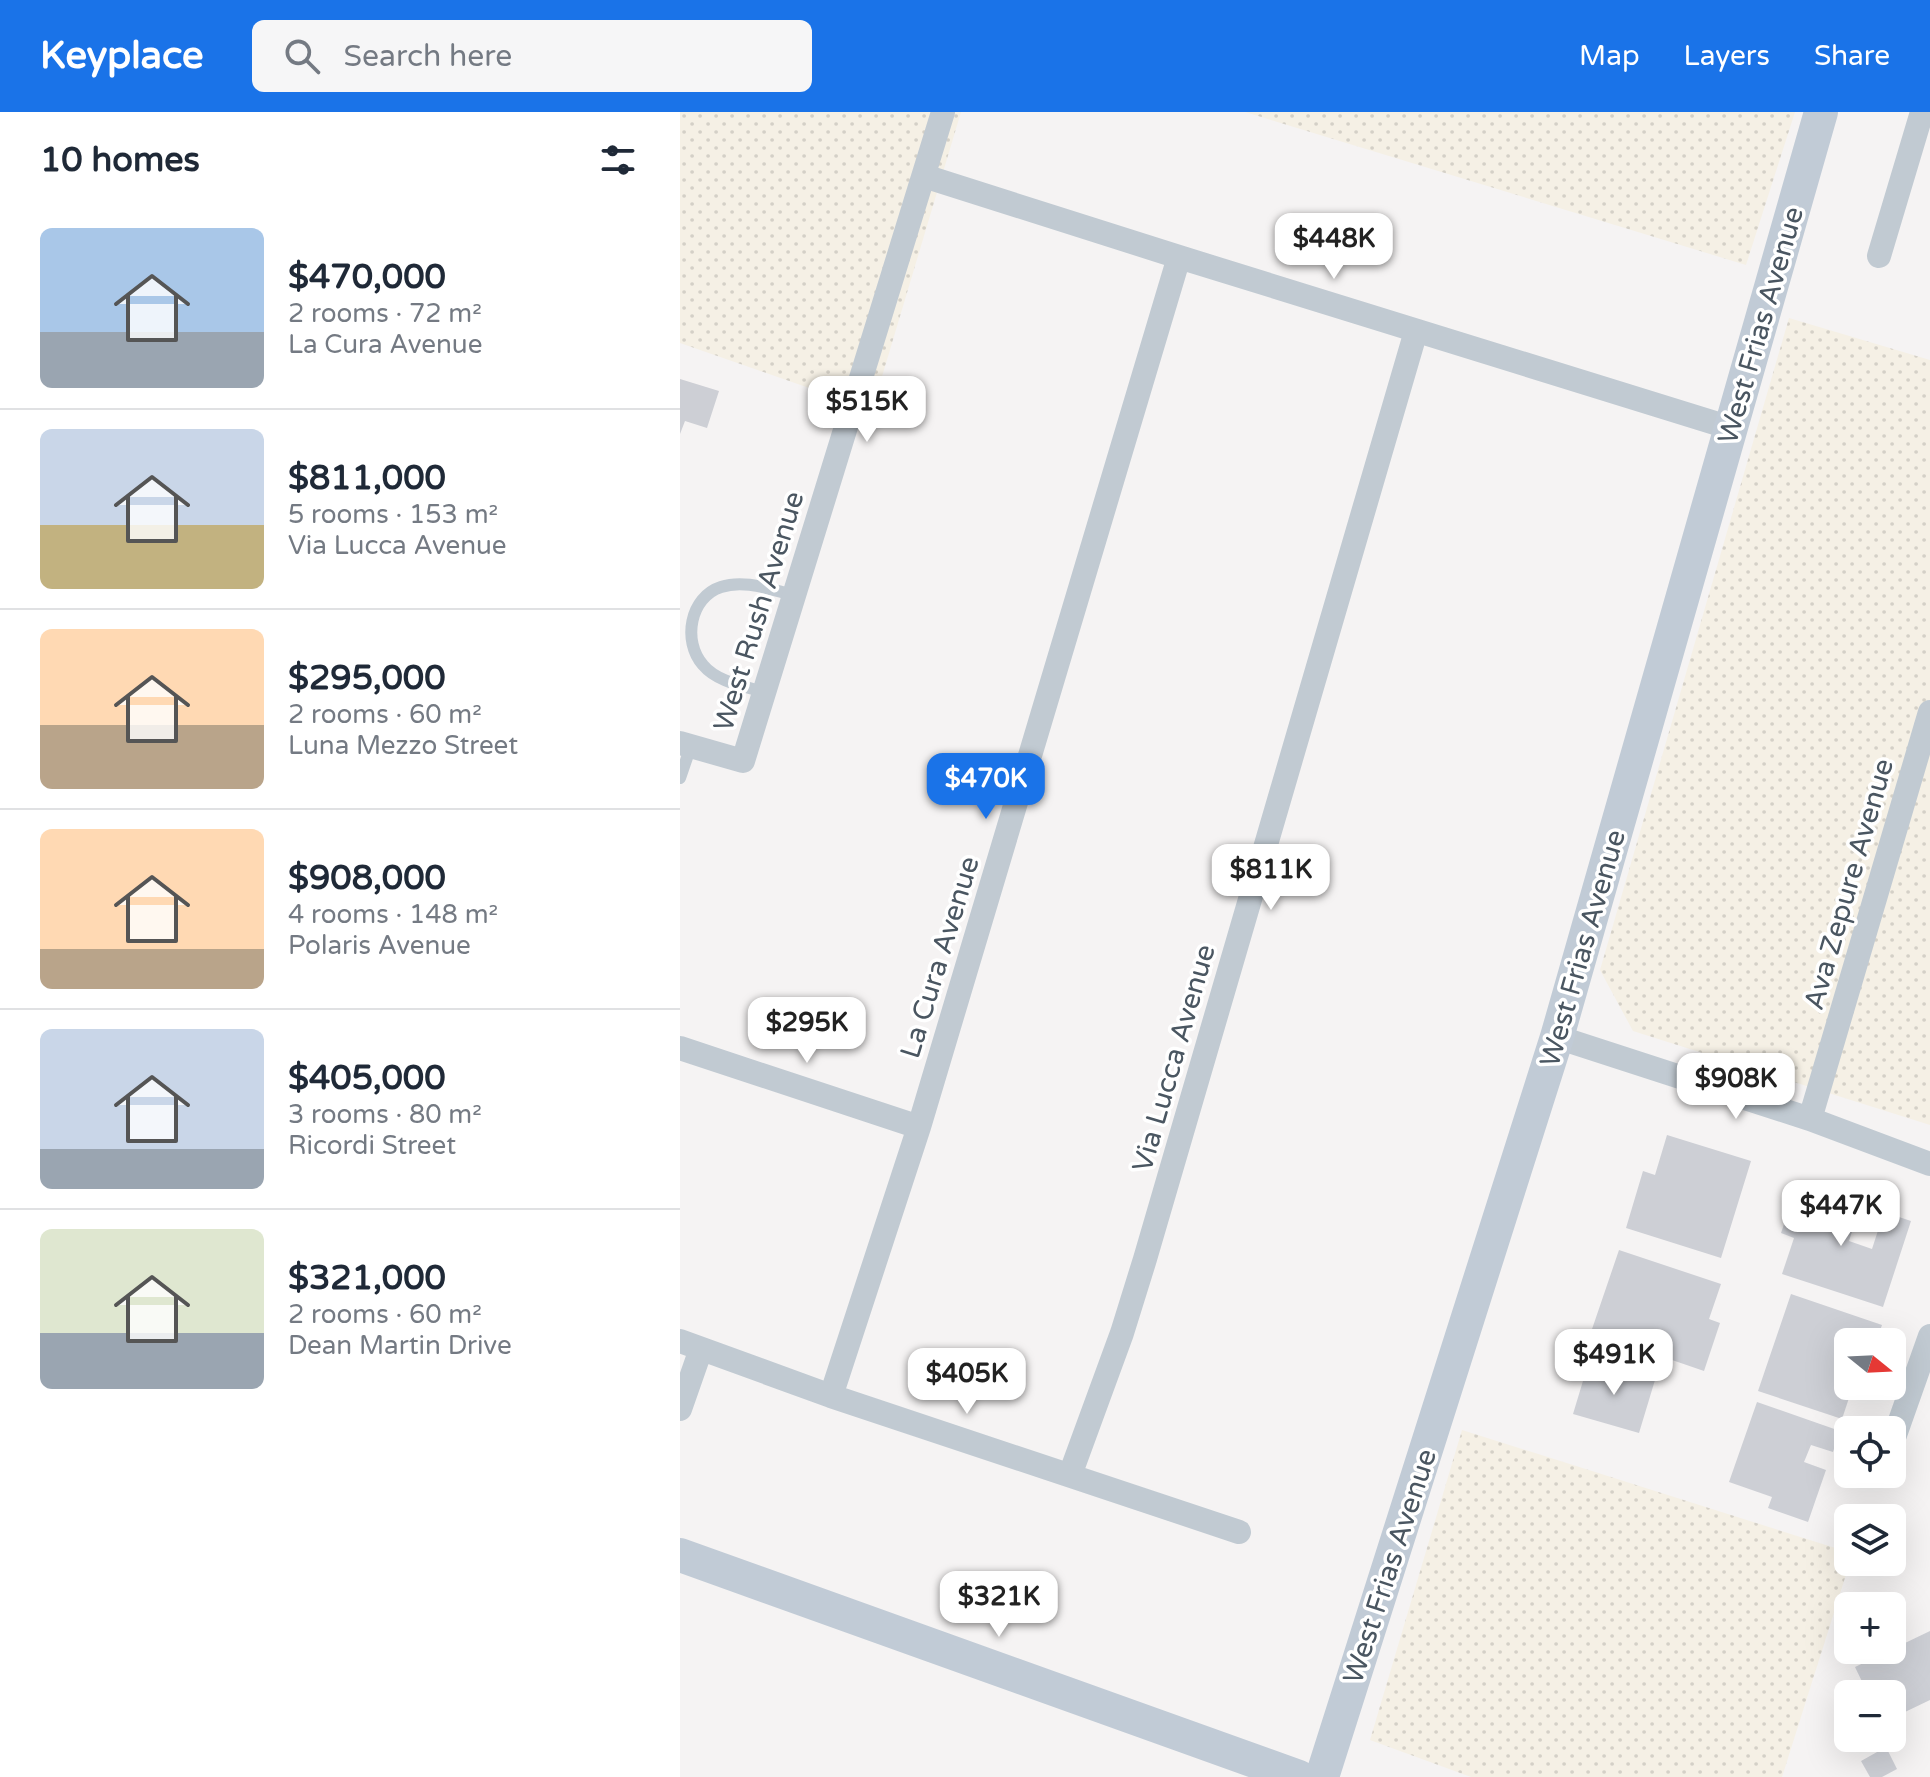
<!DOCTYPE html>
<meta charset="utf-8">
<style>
:root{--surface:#fff;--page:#f6f6f7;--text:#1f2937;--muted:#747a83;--line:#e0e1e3;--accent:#1a73e8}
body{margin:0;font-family:"Varela Round",sans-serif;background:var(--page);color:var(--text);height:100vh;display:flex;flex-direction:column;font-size:30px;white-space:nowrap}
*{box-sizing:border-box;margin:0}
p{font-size:26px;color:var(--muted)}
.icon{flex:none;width:44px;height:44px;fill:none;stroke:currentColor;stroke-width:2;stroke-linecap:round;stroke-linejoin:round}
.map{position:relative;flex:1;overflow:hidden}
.side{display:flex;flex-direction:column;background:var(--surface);width:680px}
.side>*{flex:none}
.needle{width:52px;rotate:108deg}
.controls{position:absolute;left:1154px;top:1216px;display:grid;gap:16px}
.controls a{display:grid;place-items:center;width:72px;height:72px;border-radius:12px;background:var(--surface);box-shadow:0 8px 32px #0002;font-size:40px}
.price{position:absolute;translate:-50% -68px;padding:0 18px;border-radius:16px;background:#fff;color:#222;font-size:26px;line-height:52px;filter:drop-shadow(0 2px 4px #0008)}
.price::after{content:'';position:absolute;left:50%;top:48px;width:24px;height:18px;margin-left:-12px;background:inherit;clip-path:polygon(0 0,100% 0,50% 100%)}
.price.on{background:var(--accent);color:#fff}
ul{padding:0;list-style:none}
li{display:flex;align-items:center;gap:24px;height:200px;padding:0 40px}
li+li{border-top:2px solid var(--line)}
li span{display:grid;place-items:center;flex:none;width:224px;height:160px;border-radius:12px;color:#555}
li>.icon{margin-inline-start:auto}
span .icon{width:96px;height:96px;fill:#fffc;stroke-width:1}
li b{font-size:34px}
h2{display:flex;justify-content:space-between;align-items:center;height:96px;padding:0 40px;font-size:34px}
header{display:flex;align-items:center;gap:48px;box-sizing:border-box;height:112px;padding:0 40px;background:var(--accent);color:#fff}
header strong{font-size:38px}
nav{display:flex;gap:44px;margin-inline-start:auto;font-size:28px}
.search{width:560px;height:72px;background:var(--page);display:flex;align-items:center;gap:20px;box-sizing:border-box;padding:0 28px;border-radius:12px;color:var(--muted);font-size:30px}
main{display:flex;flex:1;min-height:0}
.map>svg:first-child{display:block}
</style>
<header>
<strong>Keyplace</strong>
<div class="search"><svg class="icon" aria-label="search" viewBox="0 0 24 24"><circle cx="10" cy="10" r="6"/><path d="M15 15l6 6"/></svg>Search here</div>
<nav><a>Map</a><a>Layers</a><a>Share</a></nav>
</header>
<main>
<section class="side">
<h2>10 homes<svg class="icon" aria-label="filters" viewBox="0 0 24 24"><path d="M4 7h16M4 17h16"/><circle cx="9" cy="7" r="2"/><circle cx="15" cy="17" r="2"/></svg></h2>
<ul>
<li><span style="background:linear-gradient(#a9c7e8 65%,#9aa5b1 0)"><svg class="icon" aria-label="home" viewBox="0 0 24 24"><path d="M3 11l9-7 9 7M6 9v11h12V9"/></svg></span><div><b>$470,000</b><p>2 rooms · 72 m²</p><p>La Cura Avenue</p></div></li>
<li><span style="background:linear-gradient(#c9d6e8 60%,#c2b280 0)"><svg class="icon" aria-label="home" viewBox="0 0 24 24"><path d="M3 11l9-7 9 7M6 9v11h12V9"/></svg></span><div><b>$811,000</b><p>5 rooms · 153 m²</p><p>Via Lucca Avenue</p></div></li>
<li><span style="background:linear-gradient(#ffd9b3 60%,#b9a48a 0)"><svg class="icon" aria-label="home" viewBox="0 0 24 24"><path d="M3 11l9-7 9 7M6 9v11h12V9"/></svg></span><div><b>$295,000</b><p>2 rooms · 60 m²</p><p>Luna Mezzo Street</p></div></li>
<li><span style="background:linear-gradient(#ffd9b3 75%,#b9a48a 0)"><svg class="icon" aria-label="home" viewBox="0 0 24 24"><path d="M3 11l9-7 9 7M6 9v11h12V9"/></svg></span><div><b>$908,000</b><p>4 rooms · 148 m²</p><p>Polaris Avenue</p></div></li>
<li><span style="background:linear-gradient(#c9d6e8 75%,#9aa5b1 0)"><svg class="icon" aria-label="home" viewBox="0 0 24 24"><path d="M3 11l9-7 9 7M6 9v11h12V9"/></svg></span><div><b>$405,000</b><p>3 rooms · 80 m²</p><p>Ricordi Street</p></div></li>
<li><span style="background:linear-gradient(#dfe7d0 65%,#9aa5b1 0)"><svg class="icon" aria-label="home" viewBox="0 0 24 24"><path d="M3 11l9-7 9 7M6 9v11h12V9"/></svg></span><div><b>$321,000</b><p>2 rooms · 60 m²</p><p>Dean Martin Drive</p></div></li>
</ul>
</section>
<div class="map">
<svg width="1250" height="1665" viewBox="0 0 1250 1665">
<defs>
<pattern id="sand-dots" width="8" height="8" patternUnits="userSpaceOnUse" patternTransform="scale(2)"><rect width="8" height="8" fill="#f5f0e5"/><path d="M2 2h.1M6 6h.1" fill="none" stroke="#d4d0c7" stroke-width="1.8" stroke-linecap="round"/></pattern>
</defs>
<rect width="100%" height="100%" fill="#f5f3f3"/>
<path fill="url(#sand-dots)" d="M 0,0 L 281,0 L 192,298 L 0,231 Z
M 565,0 L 1115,0 L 1066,153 Z
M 1109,206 L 1250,248 L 1250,1013 L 953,919 L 920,858 Z
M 782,1318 L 1168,1440 L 1168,1450 L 1170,1450 L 1102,1665 L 791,1665 L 690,1628 Z"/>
<path fill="#cdcfd5" d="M 0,267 L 39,279 L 27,316 L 5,309 L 0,322 Z
M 987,1023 L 1071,1049 L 1041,1146 L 946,1116 L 963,1059 L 975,1063 Z
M 1117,1074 L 1180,1095 L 1169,1129 L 1192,1137 L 1204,1100 L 1231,1109 L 1203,1195 L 1102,1162 L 1114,1126 L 1101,1121 Z
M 939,1138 L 1041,1172 L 1029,1207 L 1040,1211 L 1024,1259 L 963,1238 L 966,1228 L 945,1221 L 941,1234 L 910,1223 Z
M 1111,1182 L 1202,1213 L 1196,1230 L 1168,1230 L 1168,1274 L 1173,1274 L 1162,1307 L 1078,1279 Z
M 909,1249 L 975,1268 L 959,1321 L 893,1302 Z
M 1077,1290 L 1160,1319 L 1153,1340 L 1131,1333 L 1124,1350 L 1146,1358 L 1128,1410 L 1088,1396 L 1092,1385 L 1049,1370 Z
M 1250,1519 L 1250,1588 L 1225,1600 L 1222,1595 L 1212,1600 L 1212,1582 L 1188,1582 L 1175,1555 Z
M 1206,1635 L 1217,1657 L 1202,1665 L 1190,1665 L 1181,1649 Z"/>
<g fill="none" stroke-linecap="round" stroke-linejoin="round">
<path stroke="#c1cad2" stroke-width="12" d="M 84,580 C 64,574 37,570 23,553 C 2,529 10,485 41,475 C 65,467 91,478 114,483
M 0,666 L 11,634"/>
<path stroke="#c1cad2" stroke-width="24" d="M 244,64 L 499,145 L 1051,316
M 1199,144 L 1242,0
M 0,631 L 63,649 L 263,0
M 877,925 L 1130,1007 L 1250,1052
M 0,936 L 239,1015
M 1130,1007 L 1250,600
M 0,1229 L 151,1284 L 559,1420
M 151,1284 L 239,1015 L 499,145
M 0,1297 L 21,1237
M 1215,1323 L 1250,1224
M 390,1363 L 442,1221 L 465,1147 L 736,219"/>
<path stroke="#c1cbd6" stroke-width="34" d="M 0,1443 L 619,1665
M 642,1665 L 877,925 L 1141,0"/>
</g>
<g text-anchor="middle" stroke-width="7" stroke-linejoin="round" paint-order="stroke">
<g font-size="28" fill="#4a5661" stroke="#fff">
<text transform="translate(1080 213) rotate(-74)" y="10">West Frias Avenue</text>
<text transform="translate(78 499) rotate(-73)" y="10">West Rush Avenue</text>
<text transform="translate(1168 772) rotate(-74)" y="10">Ava Zepure Avenue</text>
<text transform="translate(902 836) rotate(-74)" y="10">West Frias Avenue</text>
<text transform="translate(259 845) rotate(-73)" y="10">La Cura Avenue</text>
<text transform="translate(493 946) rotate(-74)" y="10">Via Lucca Avenue</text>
<text transform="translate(709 1454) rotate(-72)" y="10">West Frias Avenue</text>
</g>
</g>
</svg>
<div class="controls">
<a><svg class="needle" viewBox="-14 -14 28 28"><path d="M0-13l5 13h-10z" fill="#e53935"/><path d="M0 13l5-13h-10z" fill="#747a83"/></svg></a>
<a><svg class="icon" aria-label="locate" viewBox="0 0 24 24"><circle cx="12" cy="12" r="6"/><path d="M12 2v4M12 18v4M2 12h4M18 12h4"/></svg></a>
<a><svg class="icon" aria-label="layers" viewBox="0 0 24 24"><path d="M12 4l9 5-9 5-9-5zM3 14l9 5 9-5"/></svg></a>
<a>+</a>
<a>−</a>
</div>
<b class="price" style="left:654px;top:169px">$448K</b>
<b class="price" style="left:187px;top:332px">$515K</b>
<b class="price on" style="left:306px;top:709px">$470K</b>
<b class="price" style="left:591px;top:800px">$811K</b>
<b class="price" style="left:127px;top:953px">$295K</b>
<b class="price" style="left:1056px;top:1009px">$908K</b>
<b class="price" style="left:1161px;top:1136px">$447K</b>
<b class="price" style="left:934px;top:1285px">$491K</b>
<b class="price" style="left:287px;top:1304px">$405K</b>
<b class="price" style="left:319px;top:1527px">$321K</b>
</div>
</main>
